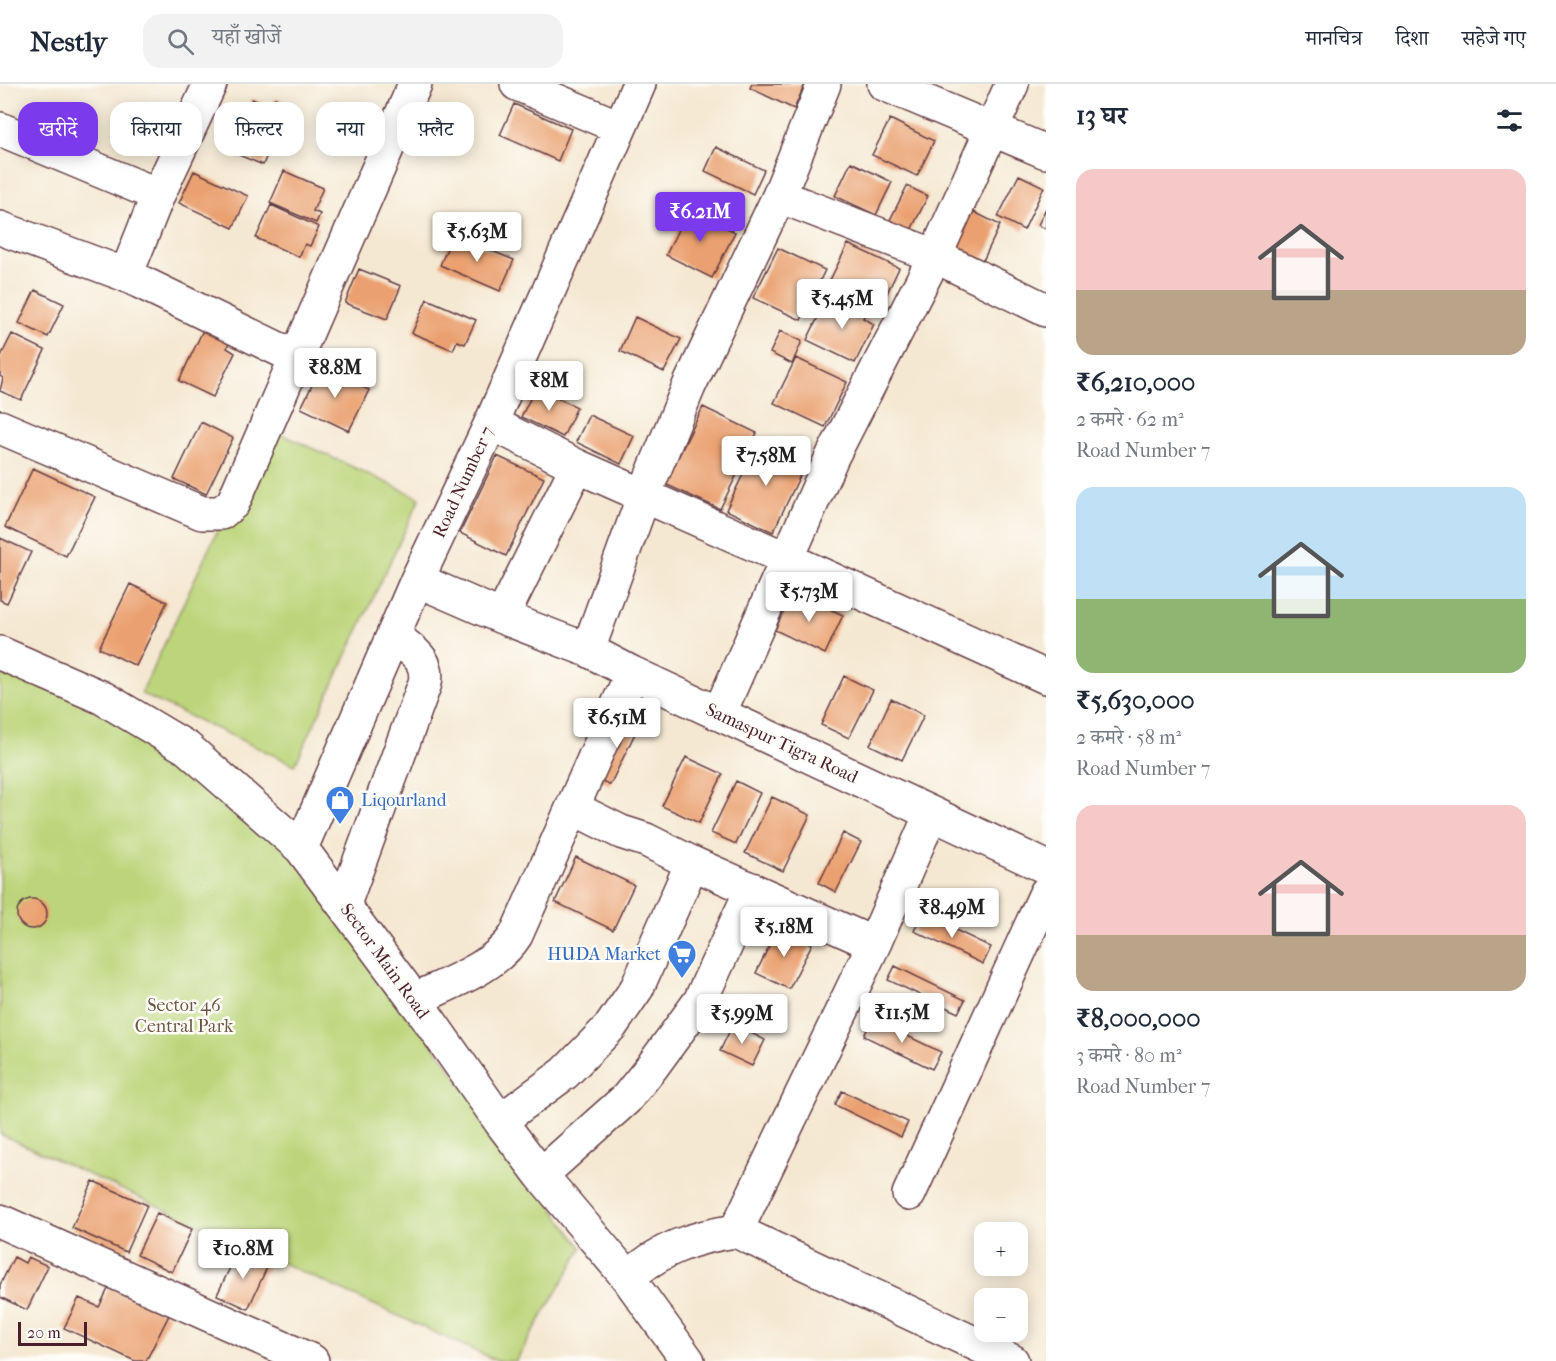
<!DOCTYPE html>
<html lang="hi">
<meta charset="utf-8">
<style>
:root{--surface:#fff;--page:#f2f2f3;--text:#1f2937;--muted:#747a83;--line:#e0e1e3;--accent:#7c3aed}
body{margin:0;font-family:"IM FELL French Canon","Noto Serif Devanagari",serif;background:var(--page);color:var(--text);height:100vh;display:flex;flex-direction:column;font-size:22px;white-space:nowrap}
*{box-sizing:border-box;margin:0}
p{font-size:20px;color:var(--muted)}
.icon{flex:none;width:33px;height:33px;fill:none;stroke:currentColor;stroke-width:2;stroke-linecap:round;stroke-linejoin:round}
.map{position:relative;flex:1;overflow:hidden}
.panel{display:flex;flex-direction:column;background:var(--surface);width:510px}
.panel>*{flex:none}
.banner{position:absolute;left:18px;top:18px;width:570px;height:54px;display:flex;gap:12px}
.controls{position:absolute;left:974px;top:1138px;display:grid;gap:12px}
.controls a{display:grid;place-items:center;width:54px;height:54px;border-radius:12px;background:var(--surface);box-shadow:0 3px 15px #0003;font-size:30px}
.scale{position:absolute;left:18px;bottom:15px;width:69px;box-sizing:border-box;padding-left:6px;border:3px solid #4a1f2b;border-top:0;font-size:16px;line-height:21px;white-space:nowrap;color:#4a1f2b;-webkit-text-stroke:4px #fdfcf7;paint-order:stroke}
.price{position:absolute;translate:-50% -51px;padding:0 14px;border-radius:6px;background:#fff;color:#222;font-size:20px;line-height:39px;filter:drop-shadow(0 2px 3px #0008)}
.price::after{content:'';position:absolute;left:50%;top:36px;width:18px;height:14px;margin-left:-9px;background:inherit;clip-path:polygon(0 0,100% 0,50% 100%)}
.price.current{background:var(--accent);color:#fff}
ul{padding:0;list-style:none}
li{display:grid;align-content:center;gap:12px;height:318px;padding:0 30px}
li span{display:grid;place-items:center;height:186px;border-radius:18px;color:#555}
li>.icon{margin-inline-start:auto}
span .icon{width:108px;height:108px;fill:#fffc;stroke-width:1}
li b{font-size:26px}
h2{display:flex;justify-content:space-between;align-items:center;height:72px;padding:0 30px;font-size:26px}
.tag{padding:0 21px;border-radius:18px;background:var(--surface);box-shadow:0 3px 15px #0003;font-size:21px;line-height:54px}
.tag.current{background:var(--accent);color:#fff}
header{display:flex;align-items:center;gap:36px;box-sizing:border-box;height:84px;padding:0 30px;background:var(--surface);border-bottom:2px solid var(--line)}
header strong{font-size:28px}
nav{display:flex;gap:33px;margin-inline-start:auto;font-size:21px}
.search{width:420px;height:54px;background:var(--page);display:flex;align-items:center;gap:15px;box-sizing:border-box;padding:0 21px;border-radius:18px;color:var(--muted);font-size:22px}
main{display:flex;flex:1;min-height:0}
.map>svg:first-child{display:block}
</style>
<header>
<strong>Nestly</strong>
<div class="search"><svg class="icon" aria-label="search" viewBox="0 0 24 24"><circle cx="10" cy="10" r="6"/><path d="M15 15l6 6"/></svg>यहाँ खोजें</div>
<nav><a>मानचित्र</a><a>दिशा</a><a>सहेजे गए</a></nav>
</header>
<main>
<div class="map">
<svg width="1046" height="1277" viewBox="0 0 1046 1277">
<rect width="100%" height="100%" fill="#fdfcf7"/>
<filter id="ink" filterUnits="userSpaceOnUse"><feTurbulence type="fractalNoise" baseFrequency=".0167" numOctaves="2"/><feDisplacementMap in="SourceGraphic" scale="12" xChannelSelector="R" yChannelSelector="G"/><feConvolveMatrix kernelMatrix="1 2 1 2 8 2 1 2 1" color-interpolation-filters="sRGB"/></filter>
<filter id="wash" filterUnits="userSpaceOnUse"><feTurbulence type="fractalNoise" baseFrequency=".008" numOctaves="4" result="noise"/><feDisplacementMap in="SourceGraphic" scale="24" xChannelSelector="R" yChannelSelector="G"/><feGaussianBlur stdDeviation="1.35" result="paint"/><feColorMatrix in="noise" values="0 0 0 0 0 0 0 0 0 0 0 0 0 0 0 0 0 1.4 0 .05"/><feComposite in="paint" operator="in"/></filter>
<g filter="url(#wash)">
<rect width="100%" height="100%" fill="#f5e8d2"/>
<path fill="#bcd57a" stroke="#837a52" stroke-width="1.5" d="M 266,343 L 420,414 L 295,681 L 141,610 Z
M 0,590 L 71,609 L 231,707 L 295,772 L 582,1164 L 516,1277 L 497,1277 L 0,1050 Z"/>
<g id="blocks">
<path fill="#eaa06f" d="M 752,0 L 805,0 L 794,25 L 750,4 Z
M 275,14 L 287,19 L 277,43 L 246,31 L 252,15 L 272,23 Z
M 514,20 L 571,45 L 558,77 L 500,51 Z
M 233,30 L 276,48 L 263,81 L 229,67 L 234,55 L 224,51 Z
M 890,35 L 934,57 L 917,92 L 872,71 Z
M 716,63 L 764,86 L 753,110 L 705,87 Z
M 851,78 L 892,98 L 876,131 L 835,112 Z
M 194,87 L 248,112 L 233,144 L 179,119 Z
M 284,87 L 323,104 L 313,127 L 320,130 L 316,139 L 270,119 Z
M 1019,91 L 1044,103 L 1024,146 L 998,133 Z
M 907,102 L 928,112 L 908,152 L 887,142 Z
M 271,121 L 319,143 L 310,162 L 305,160 L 299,173 L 256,154 Z
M 964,123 L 1000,141 L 980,183 L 943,165 Z
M 1046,124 L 1046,145 L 1038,141 Z
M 688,125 L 735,148 L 712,194 L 666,171 Z
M 453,151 L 514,176 L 500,207 L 440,181 Z
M 848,160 L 899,184 L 878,228 L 826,204 Z
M 778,164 L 825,186 L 801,236 L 753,214 Z
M 359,185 L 401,202 L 387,235 L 345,219 Z
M 35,206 L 64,220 L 48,253 L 19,239 Z
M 427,215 L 476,236 L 465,260 L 457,257 L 453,266 L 412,249 Z
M 843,215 L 867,226 L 863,234 L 874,240 L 855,279 L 807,256 L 826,217 L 839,223 Z
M 635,233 L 681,255 L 664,288 L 620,267 Z
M 205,242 L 231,254 L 227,264 L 235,269 L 213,313 L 179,297 Z
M 780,247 L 802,257 L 792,280 L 770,269 Z
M 12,250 L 45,266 L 21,316 L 0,307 L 3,294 L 0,292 L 0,274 Z
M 796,274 L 847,298 L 825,343 L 774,319 Z
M 321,283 L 369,306 L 349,347 L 301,324 Z
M 536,303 L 577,323 L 563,353 L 521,333 Z
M 703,323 L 757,349 L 720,425 L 665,400 Z
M 589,331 L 634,352 L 621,380 L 576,358 Z
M 201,338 L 233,354 L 206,410 L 174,395 Z
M 759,357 L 806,379 L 773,448 L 726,426 Z
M 497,372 L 544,394 L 506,472 L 460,449 Z
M 33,384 L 95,413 L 66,472 L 5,443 Z
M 0,454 L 31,468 L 7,519 L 0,516 Z
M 130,500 L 167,518 L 136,582 L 99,564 Z
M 793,508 L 843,531 L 825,570 L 775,546 Z
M 844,592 L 873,606 L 849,654 L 821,641 Z
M 891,615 L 924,631 L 902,676 L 870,661 Z
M 624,629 L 641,637 L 610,701 L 594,693 Z
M 686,673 L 723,690 L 699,739 L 662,722 Z
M 736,697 L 760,709 L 736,760 L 711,749 Z
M 772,713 L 810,731 L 783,787 L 745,769 Z
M 843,749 L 861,758 L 836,808 L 819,799 Z
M 576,773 L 634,801 L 613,846 L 555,818 Z
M17 830a15 15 0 1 1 30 0a15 15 0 1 1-30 0Z
M 922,830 L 991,863 L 983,880 L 914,847 Z
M 778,844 L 812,860 L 789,905 L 756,889 Z
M 895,882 L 965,916 L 958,929 L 888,896 Z
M 872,935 L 941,968 L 932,985 L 864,952 Z
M 733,940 L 765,956 L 752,982 L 720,967 Z
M 842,1007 L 908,1038 L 901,1053 L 835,1021 Z
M 93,1097 L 147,1121 L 126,1168 L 72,1144 Z
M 157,1129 L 192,1145 L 172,1188 L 137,1171 Z
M 238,1167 L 268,1181 L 248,1225 L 217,1211 Z
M 14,1173 L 25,1179 L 28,1173 L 48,1182 L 27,1226 L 0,1213 L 0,1201 Z
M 109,1203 L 169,1231 L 146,1277 L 135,1277 L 64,1244 L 79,1214 L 99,1223 Z"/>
</g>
</g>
<g filter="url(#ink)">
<use href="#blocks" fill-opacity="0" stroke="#643d44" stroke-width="1.5"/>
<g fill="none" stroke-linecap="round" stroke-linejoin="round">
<g stroke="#643d44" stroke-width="36">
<path id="minor" d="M 517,0 L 619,43
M 884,0 L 1046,68
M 0,45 L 158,111
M 779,112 L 935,172 L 1046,226
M 0,144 L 126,191 L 295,273
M 126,191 L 158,111 L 210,0
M 491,339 L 577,382 L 787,475 L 1046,593
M 0,343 L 202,429 L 221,429 L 233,419 L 415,0
M 417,496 L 502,533 L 588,566 L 632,589 L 1046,783
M 502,533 L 577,382
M 588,566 L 644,411 L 689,302 L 779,112 L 824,0
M 0,569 L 103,614 L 187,664 L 301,764 L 424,929 L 500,1037 L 541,1091 L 628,1194 L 688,1277
M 719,630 L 832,373 L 935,172 L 1012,0
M 573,724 L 621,748 L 646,756 L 692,779 L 874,860
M 301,764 L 417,496 L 491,339 L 639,0
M 344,820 L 425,599 C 430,574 410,566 393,551
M 414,916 C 449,899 495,884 516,851 L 632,589
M 500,1037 L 565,989 L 611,942 L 637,904 L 692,779
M 541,1091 L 626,1015 L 651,984 L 700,917 L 752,805
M 909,1110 L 1046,809
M 0,1137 L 312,1277
M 736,1147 L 874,860 L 931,730
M 628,1194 C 659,1165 694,1153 736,1147 L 1012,1277"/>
</g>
<use href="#minor" stroke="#fff" stroke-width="33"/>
</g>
</g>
<defs>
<g id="shop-pin" transform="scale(1.5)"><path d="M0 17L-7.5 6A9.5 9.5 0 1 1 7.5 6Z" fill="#3f7fe0" stroke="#fdfcf7"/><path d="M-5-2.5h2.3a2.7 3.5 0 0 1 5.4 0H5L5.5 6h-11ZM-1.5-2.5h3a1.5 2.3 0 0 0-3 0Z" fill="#fff"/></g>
<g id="supermarket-pin" transform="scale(1.5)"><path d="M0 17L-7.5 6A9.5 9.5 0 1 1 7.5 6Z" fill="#3f7fe0" stroke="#fdfcf7"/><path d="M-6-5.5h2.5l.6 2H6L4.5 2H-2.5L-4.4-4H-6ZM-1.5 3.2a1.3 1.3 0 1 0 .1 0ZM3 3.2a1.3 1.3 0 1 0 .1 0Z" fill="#fff"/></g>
</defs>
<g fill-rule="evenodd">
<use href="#shop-pin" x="340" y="716"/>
<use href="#supermarket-pin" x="682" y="870"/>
</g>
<g text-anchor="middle" stroke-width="5" stroke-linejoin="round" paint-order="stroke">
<g font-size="18" fill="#4a1f2b" stroke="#fdfcf7">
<text transform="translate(463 398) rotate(-65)" y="6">Road Number 7</text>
<text transform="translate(782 659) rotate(25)" y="6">Samaspur Tigra Road</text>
<text transform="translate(385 877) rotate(54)" y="6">Sector Main Road</text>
</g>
<g font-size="18" fill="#366cbe" stroke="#fdfcf7" text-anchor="start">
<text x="361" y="722">Liqourland</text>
<text x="661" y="876" text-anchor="end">HUDA Market</text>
</g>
<g font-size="18" fill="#6c5643" stroke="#fdfcf7">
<text x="184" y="927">Sector 46<tspan x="184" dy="21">Central Park</tspan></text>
</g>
</g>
</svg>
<div class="controls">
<a>+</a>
<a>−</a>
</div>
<div class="scale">20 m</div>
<b class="price current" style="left:700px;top:159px">₹6.21M</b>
<b class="price" style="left:477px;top:179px">₹5.63M</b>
<b class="price" style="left:842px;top:246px">₹5.45M</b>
<b class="price" style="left:335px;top:315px">₹8.8M</b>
<b class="price" style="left:549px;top:328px">₹8M</b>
<b class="price" style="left:766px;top:403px">₹7.58M</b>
<b class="price" style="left:809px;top:539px">₹5.73M</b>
<b class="price" style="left:617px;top:665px">₹6.51M</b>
<b class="price" style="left:952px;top:855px">₹8.49M</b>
<b class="price" style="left:784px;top:874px">₹5.18M</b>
<b class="price" style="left:902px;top:960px">₹11.5M</b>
<b class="price" style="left:742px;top:961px">₹5.99M</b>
<b class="price" style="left:243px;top:1196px">₹10.8M</b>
<div class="banner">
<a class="tag current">खरीदें</a>
<a class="tag">किराया</a>
<a class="tag">फ़िल्टर</a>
<a class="tag">नया</a>
<a class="tag">फ़्लैट</a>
</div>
</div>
<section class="panel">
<h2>13 घर<svg class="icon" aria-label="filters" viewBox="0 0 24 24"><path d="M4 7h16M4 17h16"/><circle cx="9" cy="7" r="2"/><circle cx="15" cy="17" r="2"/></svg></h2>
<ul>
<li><span style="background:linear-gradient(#f6c9c9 65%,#b9a48a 0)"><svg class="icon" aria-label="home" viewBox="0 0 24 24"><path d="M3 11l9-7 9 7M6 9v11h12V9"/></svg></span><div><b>₹6,210,000</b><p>2 कमरे · 62 m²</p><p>Road Number 7</p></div></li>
<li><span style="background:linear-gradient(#bfe0f5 60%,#8fb573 0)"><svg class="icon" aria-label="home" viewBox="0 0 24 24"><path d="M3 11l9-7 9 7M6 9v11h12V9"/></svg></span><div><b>₹5,630,000</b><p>2 कमरे · 58 m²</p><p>Road Number 7</p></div></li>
<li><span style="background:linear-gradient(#f6c9c9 70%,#b9a48a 0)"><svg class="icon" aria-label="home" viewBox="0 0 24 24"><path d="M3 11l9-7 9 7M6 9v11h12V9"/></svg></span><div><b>₹8,000,000</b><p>3 कमरे · 80 m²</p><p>Road Number 7</p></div></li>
</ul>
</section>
</main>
